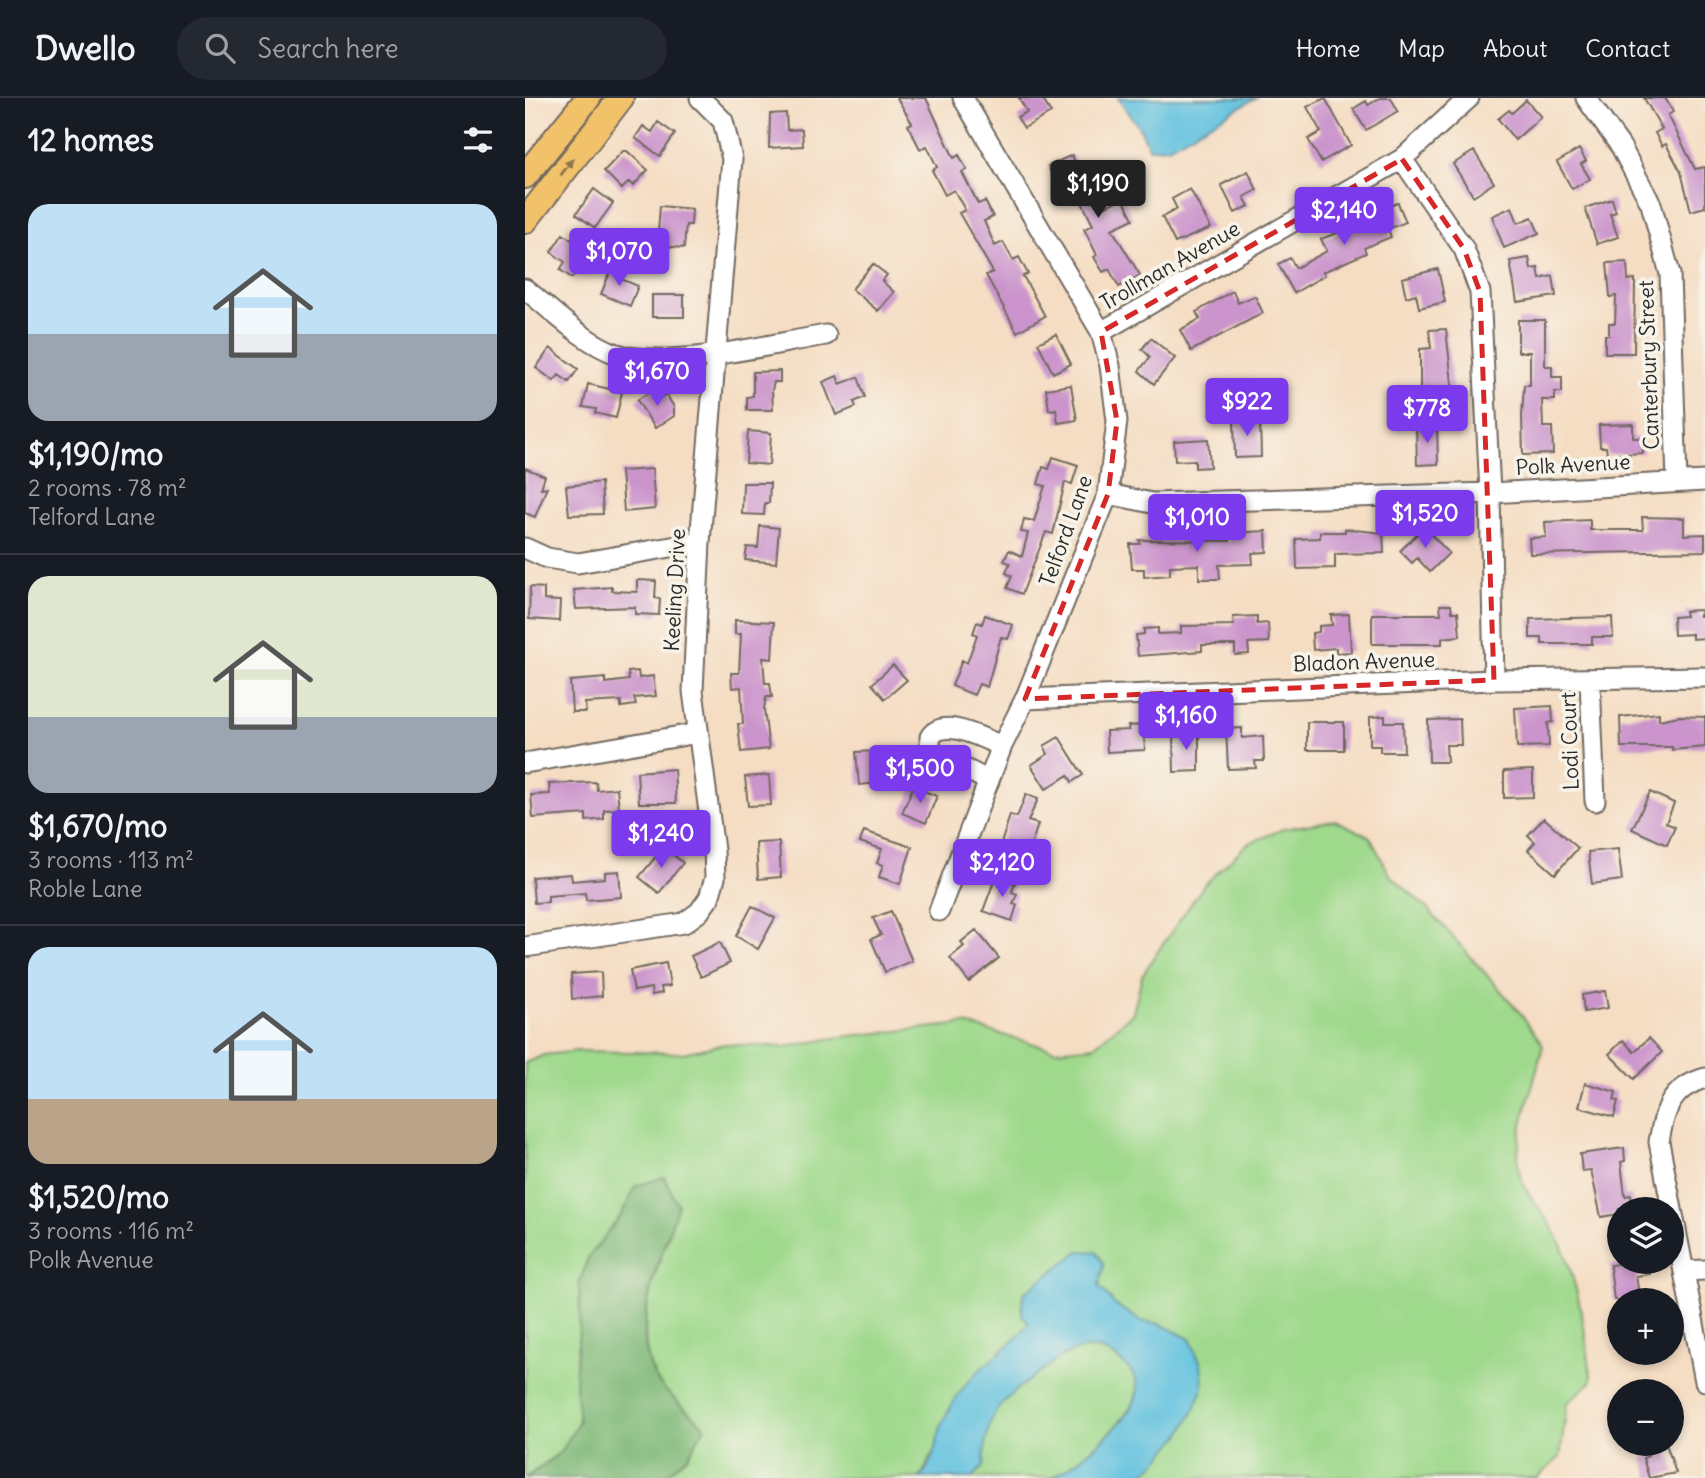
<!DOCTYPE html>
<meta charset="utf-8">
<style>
:root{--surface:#171b24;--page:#242831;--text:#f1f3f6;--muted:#9ea1a6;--line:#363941;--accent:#7c3aed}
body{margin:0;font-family:Delius,sans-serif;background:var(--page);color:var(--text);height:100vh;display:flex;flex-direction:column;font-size:26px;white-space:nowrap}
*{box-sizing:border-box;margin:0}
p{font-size:23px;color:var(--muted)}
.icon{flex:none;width:38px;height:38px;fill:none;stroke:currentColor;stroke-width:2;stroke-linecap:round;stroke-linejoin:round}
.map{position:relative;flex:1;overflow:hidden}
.sheet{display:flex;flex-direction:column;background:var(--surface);width:525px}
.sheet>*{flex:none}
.fabs{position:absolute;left:1082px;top:1099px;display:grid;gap:14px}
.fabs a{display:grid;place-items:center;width:77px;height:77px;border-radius:50%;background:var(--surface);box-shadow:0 4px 10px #0003;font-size:35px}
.price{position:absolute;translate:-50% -60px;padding:0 16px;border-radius:7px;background:var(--accent);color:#fff;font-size:23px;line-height:46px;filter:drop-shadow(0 2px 4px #0008)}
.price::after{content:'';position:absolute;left:50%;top:42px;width:21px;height:16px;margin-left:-10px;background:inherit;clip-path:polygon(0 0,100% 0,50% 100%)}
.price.current{background:#222;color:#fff}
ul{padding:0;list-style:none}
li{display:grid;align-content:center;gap:14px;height:371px;padding:0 28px}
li+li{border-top:2px solid var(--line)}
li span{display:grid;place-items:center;height:217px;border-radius:21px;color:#555}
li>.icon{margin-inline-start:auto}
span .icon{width:126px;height:126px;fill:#fffc;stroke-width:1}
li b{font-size:30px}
h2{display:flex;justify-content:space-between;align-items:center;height:84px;padding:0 28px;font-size:30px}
header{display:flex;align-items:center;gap:42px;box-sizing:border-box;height:98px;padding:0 35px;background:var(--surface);border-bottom:2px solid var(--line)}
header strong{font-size:33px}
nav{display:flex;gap:38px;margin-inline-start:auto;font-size:24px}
.search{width:490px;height:63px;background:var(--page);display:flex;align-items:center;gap:18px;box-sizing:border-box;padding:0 24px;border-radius:38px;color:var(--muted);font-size:26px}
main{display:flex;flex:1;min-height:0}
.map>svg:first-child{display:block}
</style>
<header>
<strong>Dwello</strong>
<div class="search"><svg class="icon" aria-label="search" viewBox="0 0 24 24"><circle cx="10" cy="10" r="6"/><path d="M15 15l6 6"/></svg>Search here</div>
<nav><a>Home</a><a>Map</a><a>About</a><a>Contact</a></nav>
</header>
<main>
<section class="sheet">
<h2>12 homes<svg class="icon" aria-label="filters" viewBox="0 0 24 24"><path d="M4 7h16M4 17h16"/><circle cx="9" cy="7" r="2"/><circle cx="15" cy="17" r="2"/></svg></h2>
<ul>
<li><span style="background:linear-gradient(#bfe0f5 60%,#9aa5b1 0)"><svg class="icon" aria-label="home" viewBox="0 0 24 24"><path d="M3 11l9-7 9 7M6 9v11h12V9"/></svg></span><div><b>$1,190/mo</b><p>2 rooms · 78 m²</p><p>Telford Lane</p></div></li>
<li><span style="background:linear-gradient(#dfe7d0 65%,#9aa5b1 0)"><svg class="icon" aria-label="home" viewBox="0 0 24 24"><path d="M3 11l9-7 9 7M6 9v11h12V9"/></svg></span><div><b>$1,670/mo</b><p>3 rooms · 113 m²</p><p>Roble Lane</p></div></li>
<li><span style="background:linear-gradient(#bfe0f5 70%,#b9a48a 0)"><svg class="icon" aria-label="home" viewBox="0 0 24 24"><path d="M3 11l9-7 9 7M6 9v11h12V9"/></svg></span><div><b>$1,520/mo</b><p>3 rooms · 116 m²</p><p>Polk Avenue</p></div></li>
</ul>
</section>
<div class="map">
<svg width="1180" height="1380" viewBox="0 0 1180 1380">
<rect width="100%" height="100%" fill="#f7f3e8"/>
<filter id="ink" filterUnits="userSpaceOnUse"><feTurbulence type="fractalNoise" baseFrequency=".0143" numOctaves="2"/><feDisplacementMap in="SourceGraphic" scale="14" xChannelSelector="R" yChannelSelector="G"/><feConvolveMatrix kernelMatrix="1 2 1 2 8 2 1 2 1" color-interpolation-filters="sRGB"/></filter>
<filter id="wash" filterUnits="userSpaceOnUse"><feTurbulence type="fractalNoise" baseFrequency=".00686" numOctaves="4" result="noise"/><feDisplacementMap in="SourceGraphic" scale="28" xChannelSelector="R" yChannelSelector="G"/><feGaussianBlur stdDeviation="1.57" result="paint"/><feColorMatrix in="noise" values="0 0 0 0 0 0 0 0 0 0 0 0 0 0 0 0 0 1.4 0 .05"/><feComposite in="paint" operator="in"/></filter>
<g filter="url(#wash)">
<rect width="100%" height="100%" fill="#f5ddc3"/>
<path fill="#9fd98c" stroke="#65825c" stroke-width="2" d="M 810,722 L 845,739 L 865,777 L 902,810 L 993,912 L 1018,947 C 1010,985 993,1024 993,1063 C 993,1092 1020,1113 1032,1138 C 1053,1182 1060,1230 1066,1278 L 1066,1284 L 1042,1305 L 1035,1359 L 1012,1380 L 611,1380 L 629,1367 L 676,1266 L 665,1241 L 635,1226 L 616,1223 L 589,1206 L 574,1188 L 579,1167 L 555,1153 L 498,1196 L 505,1225 L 490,1245 L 478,1251 L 418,1323 L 412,1348 L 395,1380 L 138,1380 L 163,1358 L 180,1329 C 167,1316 137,1293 130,1279 C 108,1234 128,1180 144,1136 L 111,1088 L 96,1117 L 63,1160 L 54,1187 L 55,1218 L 50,1284 L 54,1323 L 37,1353 L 0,1380 L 0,965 L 19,957 L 53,953 L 158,955 L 200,946 L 260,949 L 315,939 L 440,926 L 530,952 L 569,948 L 608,915 L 617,878 L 629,859 L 679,787 L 722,746 L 758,731 Z
M 556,1250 C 575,1250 586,1253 599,1266 C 608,1273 613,1281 612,1293 C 611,1316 548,1371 527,1379 C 513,1380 465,1380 447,1380 L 459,1368 L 460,1336 L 476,1303 L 539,1256 Z"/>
<path fill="#7fb978" stroke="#557252" stroke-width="2" d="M 139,1079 L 153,1107 C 137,1158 102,1226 130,1279 C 138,1294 167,1316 180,1329 L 163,1358 L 138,1380 L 1,1380 L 37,1353 L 54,1323 L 50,1284 L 55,1218 L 54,1187 L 63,1160 L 96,1117 L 111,1088 Z"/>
<path fill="#61c1df" stroke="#467685" stroke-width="2" d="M 593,0 L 731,0 L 643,49 L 624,50 L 616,32 Z
M 554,1153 L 572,1154 L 579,1167 L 574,1188 L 589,1206 L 616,1223 L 635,1226 L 665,1241 L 676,1266 L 678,1288 L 670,1311 L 656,1336 L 629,1367 L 611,1380 L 526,1380 C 549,1368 609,1322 612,1295 C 614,1284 608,1274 600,1267 C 565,1233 540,1256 507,1280 C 469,1308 461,1319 459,1368 L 447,1380 L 395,1380 C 409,1365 411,1344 417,1326 C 421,1316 428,1306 433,1297 C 456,1264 483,1254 504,1225 L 497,1217 L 498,1196 Z"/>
<g id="blocks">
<path fill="#cb94cc" d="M 372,0 L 401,0 L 429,60 L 434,57 L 442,72 L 437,74 L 453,106 L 460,103 L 468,119 L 459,123 L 470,148 L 478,144 L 488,162 L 494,159 L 503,176 L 498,178 L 520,218 L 492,234 L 461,177 L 468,174 L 434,115 L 440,112 L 429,92 L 420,97 L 407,72 L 412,69 L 402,48 L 395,51 L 383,27 L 387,25 Z
M 494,0 L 517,0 L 526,15 L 499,30 L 492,19 L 502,14 Z
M 800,0 L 826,47 L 796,64 L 783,41 L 796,34 L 782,9 Z
M 855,0 L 866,0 L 873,13 L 841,32 L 828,11 L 841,3 L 843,7 Z
M 1119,0 L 1140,0 L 1148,14 L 1143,17 L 1170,71 L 1180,69 L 1180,109 L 1166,113 L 1156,74 L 1141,46 L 1137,48 L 1130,35 L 1137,31 Z
M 1001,2 L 1016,19 L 990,42 L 973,21 L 984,12 L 987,15 Z
M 261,15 L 262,32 L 277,31 L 278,48 L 244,50 L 245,16 Z
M 133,24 L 150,36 L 135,58 L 110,40 L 118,28 L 127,34 Z
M 1054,51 L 1061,63 L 1056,66 L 1065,81 L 1047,91 L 1032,64 Z
M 98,53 L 102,53 L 123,72 L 108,88 L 104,84 L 97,91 L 79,73 Z
M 949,53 L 969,85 L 948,98 L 928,66 Z
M 547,57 L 557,81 L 564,78 L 579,109 L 598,100 L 608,121 L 587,131 L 615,177 L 594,189 L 584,171 L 578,174 L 569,159 L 572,157 L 559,131 L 568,127 L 554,98 L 540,105 L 523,68 Z
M 723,73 L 732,92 L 719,99 L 724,108 L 710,115 L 696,87 Z
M 69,91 L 88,105 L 70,130 L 51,116 Z
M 665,91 L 686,130 L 650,145 L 637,119 L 652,111 L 647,101 Z
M 1087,101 L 1091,114 L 1085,116 L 1093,139 L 1072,146 L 1060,110 Z
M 873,105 L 881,124 L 863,131 L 866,139 L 839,150 L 841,155 L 798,174 L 800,177 L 769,195 L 753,166 L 765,160 L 771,170 L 802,153 L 796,141 L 841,124 L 838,117 Z
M 135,108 L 167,111 L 166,127 L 161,127 L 159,150 L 138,148 L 139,135 L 133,134 Z
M 987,109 L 993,125 L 1007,119 L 1014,135 L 979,150 L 967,118 Z
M 38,136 L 65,155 L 47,180 L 35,172 L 40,164 L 26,154 Z
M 1004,160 L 1006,171 L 1013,170 L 1015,181 L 1028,178 L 1031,198 L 992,204 L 985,163 Z
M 1102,164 L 1103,182 L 1110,181 L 1109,255 L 1080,255 L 1080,237 L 1084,237 L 1084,225 L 1090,225 L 1091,198 L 1085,199 L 1082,165 Z
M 348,166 L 362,177 L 357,183 L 369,194 L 353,213 L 327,191 Z
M 87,169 L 99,174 L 96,181 L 113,188 L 105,208 L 76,196 Z
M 913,171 L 920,204 L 894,210 L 891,196 L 881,199 L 877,180 Z
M 708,193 L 713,205 L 730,198 L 738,215 L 666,253 L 655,232 L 675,221 L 671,214 Z
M 127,197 L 159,197 L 159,219 L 127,219 Z
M 993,222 L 1020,222 L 1020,268 L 1027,268 L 1027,279 L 1037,279 L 1037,294 L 1030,294 L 1030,302 L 1017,302 L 1018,329 L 1027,329 L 1028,356 L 998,357 L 997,318 L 999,287 L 1005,287 L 1005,254 L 993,254 Z
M 921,231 L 928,294 L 914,295 L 915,306 L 895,307 L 895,251 L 906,250 L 904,232 Z
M 531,236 L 546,266 L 528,275 L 513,245 Z
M 626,240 L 650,260 L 629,286 L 614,273 L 625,259 L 617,251 Z
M 25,250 L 53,271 L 44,284 L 34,277 L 29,283 L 11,270 Z
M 255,273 L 255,284 L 249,284 L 247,292 L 248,312 L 222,312 L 222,299 L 228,298 L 228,274 Z
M 312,278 L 315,286 L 333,279 L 340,299 L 329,304 L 331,309 L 311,317 L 298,284 Z
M 63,286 L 97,294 L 91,320 L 70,315 L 71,311 L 58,309 Z
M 546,287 L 552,322 L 533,325 L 531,311 L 524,312 L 521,291 Z
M 128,292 L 133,301 L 141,296 L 149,309 L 149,318 L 130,330 L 112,302 Z
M 735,321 L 736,359 L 710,360 L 709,322 Z
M 1108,326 L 1108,340 L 1117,340 L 1118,355 L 1082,357 L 1081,349 L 1075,349 L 1074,327 Z
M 912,327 L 913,366 L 892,367 L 891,328 Z
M 223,333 L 246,335 L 244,367 L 221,365 Z
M 683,341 L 685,369 L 670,370 L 670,362 L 650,363 L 649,343 Z
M 528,359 L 553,367 L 547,386 L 540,384 L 528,436 L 521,434 L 497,496 L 482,490 L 487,478 L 481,475 L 485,465 L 479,463 L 484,452 L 497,458 L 503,435 L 496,434 L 499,421 L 509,423 L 520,388 L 513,386 L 518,369 L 524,371 Z
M 0,370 L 20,378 L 16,390 L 22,389 L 10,419 L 0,415 Z
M 127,371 L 130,411 L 99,414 L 96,373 Z
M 76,384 L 78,416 L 44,417 L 41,388 Z
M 218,385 L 245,385 L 244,405 L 240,405 L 239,417 L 217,416 Z
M 1117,419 L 1159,420 L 1159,437 L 1180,436 L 1180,453 L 1005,456 L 1004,440 L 1021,439 L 1020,424 L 1065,422 L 1065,432 L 1118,432 Z
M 235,428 L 254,430 L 251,465 L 220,462 L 222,449 L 233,450 Z
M 899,429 L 924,455 L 905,474 L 892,460 L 887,465 L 875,453 Z
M 820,431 L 858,435 L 859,455 L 810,456 L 810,470 L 772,471 L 771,441 L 795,440 L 795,434 L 820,434 Z
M 741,433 L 742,454 L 727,455 L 728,466 L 694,467 L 695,481 L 674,481 L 674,467 L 645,468 L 645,477 L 619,479 L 619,471 L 607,471 L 605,446 L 615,446 L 614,442 L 705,443 L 704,435 Z
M 112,482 L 131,483 L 130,500 L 135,501 L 134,517 L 110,516 L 110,509 L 51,511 L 49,492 L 87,489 L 87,493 L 112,494 Z
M 5,489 L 19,490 L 19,502 L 35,503 L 34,523 L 4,521 Z
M 915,507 L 926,507 L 927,514 L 933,514 L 935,538 L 917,540 L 917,546 L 847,546 L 847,516 L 916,516 Z
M 1175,512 L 1175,518 L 1180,518 L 1180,540 L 1167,541 L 1167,536 L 1149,537 L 1148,519 L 1161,518 L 1160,513 Z
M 824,516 L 826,554 L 811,555 L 811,550 L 788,552 L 787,535 L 794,534 L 794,528 L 807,527 L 806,517 Z
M 460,517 L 488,527 L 483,541 L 476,539 L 462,589 L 454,586 L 449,597 L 427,588 L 437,562 L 442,565 L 452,537 L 448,535 L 452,524 L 457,526 Z
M 732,518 L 732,526 L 743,525 L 744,544 L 723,545 L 724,556 L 710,557 L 710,547 L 677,547 L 677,553 L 613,558 L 611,537 L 619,536 L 619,531 L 633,530 L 633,536 L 656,535 L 656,528 L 709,527 L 708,519 Z
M 1087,519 L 1088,539 L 1067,539 L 1067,546 L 1017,546 L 1017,540 L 1005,540 L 1005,521 Z
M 210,522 L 249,524 L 247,561 L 238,560 L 240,585 L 245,585 L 247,599 L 241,599 L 239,611 L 244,651 L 216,654 L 213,626 L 218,626 L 216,589 L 207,590 L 206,575 L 214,575 L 216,536 L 210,536 Z
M 368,567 L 382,582 L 360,601 L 347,586 Z
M 113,573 L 114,580 L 128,578 L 131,598 L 109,600 L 111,607 L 96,609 L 96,603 L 60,605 L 61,614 L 47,614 L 45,583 L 80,580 L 80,585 L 104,582 L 103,574 Z
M 1027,608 L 1028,624 L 1023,625 L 1024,648 L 992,649 L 990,610 Z
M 1134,615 L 1134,622 L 1154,618 L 1180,619 L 1180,649 L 1147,652 L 1147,649 L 1096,649 L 1095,619 Z
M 860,618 L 860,624 L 878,624 L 879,654 L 855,654 L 855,648 L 845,648 L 845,619 Z
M 935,621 L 936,647 L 921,647 L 922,664 L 904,664 L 903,622 Z
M 782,624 L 819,624 L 819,652 L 782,652 Z
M 618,627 L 620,652 L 582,654 L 581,633 L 604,632 L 603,628 Z
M 717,630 L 717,640 L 738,638 L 739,663 L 730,663 L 731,670 L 703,671 L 701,631 Z
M 674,634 L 674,673 L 649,674 L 648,635 Z
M 534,639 L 558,677 L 547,684 L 543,677 L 521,691 L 506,667 L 523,656 L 519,648 Z
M 351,653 L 354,685 L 334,687 L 331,654 Z
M 149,671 L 151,705 L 114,705 L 112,674 Z
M 1008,672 L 1008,699 L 979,700 L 979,673 Z
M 244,677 L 246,707 L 223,708 L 220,679 Z
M 71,684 L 72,692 L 92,690 L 94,711 L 79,712 L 79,721 L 61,723 L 61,716 L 8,720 L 6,697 L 25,696 L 24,686 Z
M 388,689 L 412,698 L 401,725 L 377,715 Z
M 1125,694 L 1149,705 L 1141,725 L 1150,729 L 1142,747 L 1107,731 Z
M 501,696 L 513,701 L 503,723 L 513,726 L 502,761 L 474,752 L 485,717 L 492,719 Z
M 1019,720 L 1053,750 L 1030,776 L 1003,752 L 1010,744 L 1003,737 Z
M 339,733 L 387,749 L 375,786 L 354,779 L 358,767 L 352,765 L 357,751 L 335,744 Z
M 254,744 L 256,779 L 233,781 L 231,745 Z
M 139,749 L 158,765 L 134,795 L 114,779 Z
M 1093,751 L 1097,782 L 1067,786 L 1063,754 Z
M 94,773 L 96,799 L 61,802 L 60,795 L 23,798 L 23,804 L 9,805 L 7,779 L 46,776 L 47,783 L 80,780 L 80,774 Z
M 471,778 L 490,785 L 487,794 L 492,796 L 488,806 L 492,807 L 487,823 L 458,813 Z
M 227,808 L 250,820 L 233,851 L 211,838 Z
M 366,813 L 387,863 L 360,874 L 346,841 L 356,837 L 348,820 Z
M 451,832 L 474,860 L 444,884 L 425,860 L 439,848 L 436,844 Z
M 195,844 L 205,865 L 176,879 L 166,858 Z
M 141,865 L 145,888 L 136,889 L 137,895 L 127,897 L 126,890 L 109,893 L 105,872 Z
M 76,874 L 77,898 L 47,901 L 46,876 Z
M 1080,893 L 1083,910 L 1059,914 L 1057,897 Z
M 1124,940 L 1137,954 L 1109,981 L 1084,956 L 1098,942 L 1109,954 Z
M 1060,985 L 1091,994 L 1089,1002 L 1093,1003 L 1089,1019 L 1054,1009 Z
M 1099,1050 L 1100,1063 L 1096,1064 L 1100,1098 L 1106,1097 L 1108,1111 L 1094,1111 L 1094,1116 L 1076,1119 L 1066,1072 L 1057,1073 L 1055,1056 Z
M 1108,1164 L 1123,1164 L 1125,1176 L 1111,1178 L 1115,1202 L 1089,1202 L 1085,1167 Z
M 1119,1346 L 1141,1346 L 1151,1375 L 1124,1380 L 1118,1360 L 1123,1358 Z"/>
</g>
</g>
<g filter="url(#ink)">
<use href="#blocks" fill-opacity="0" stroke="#726960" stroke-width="2"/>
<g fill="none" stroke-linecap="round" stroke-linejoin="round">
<g stroke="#726960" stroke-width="23">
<path id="minor" d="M 1061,0 L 1096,49 L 1126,106 L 1145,176 L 1152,384
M 877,61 L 939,151 L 955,194 L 965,395 L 969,582
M 0,191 C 27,212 59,245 92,256 C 144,272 245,246 301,237
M 576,234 L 877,61 L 944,0
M 583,396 L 627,405 L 965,395 L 1180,383
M 0,450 L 22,460 L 53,465 L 175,444
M 1065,582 L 1070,703
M 500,601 L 969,582 L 1180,579
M 0,665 L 173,635
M 464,683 L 405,653 L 405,639 C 419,618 458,641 477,648
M 414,813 L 477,648 L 500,601 L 583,396 L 592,323 L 585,268 L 576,234 L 438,0
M 0,849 L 159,825 L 174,814 L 184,800 L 190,780 L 189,752 L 168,593 L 175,444 L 207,61 L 198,23 L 175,0
M 1180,980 C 1146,990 1139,1012 1134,1044 L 1180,1283
M 1159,1173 L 1180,1172"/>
</g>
<g stroke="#726960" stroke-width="28">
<path id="major" d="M 0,78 L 63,0
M 0,123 L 96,0"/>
</g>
<use href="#minor" stroke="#fff" stroke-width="19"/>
<use href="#major" stroke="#f2c26a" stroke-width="24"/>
</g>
<defs><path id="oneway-solid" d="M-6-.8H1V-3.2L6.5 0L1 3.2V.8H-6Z" transform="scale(1.75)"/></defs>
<use fill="#8e764a" href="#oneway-solid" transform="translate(42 69) rotate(-52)"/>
</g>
<path fill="none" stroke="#d62828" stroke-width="5" stroke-dasharray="14 9" stroke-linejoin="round" d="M 877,61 L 939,151 L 955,194 L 969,582 L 500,601 L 583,396 L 592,323 L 576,234 Z"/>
<g text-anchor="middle" stroke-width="7" stroke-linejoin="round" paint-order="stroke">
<g font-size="21" fill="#2b2b2b" stroke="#f7f3e8">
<text transform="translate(645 168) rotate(-30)" y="7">Trollman Avenue</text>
<text transform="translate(1124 267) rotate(-92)" y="7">Canterbury Street</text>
<text transform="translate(1048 367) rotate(-3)" y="7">Polk Avenue</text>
<text transform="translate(541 433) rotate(-70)" y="7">Telford Lane</text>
<text transform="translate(150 492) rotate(-87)" y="7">Keeling Drive</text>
<text transform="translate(839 564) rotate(-2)" y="7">Bladon Avenue</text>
<text transform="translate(1045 643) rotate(-92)" y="7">Lodi Court</text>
</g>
</g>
</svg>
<div class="fabs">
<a><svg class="icon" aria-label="layers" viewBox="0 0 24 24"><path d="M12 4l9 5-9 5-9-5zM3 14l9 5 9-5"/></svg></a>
<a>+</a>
<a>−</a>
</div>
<b class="price current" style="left:573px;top:122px">$1,190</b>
<b class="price" style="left:819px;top:149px">$2,140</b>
<b class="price" style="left:94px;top:190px">$1,070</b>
<b class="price" style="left:132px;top:310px">$1,670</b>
<b class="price" style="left:722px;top:340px">$922</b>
<b class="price" style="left:902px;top:347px">$778</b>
<b class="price" style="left:900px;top:452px">$1,520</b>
<b class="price" style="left:672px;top:456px">$1,010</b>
<b class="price" style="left:661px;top:654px">$1,160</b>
<b class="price" style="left:395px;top:707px">$1,500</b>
<b class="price" style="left:136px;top:772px">$1,240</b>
<b class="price" style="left:477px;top:801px">$2,120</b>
</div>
</main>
